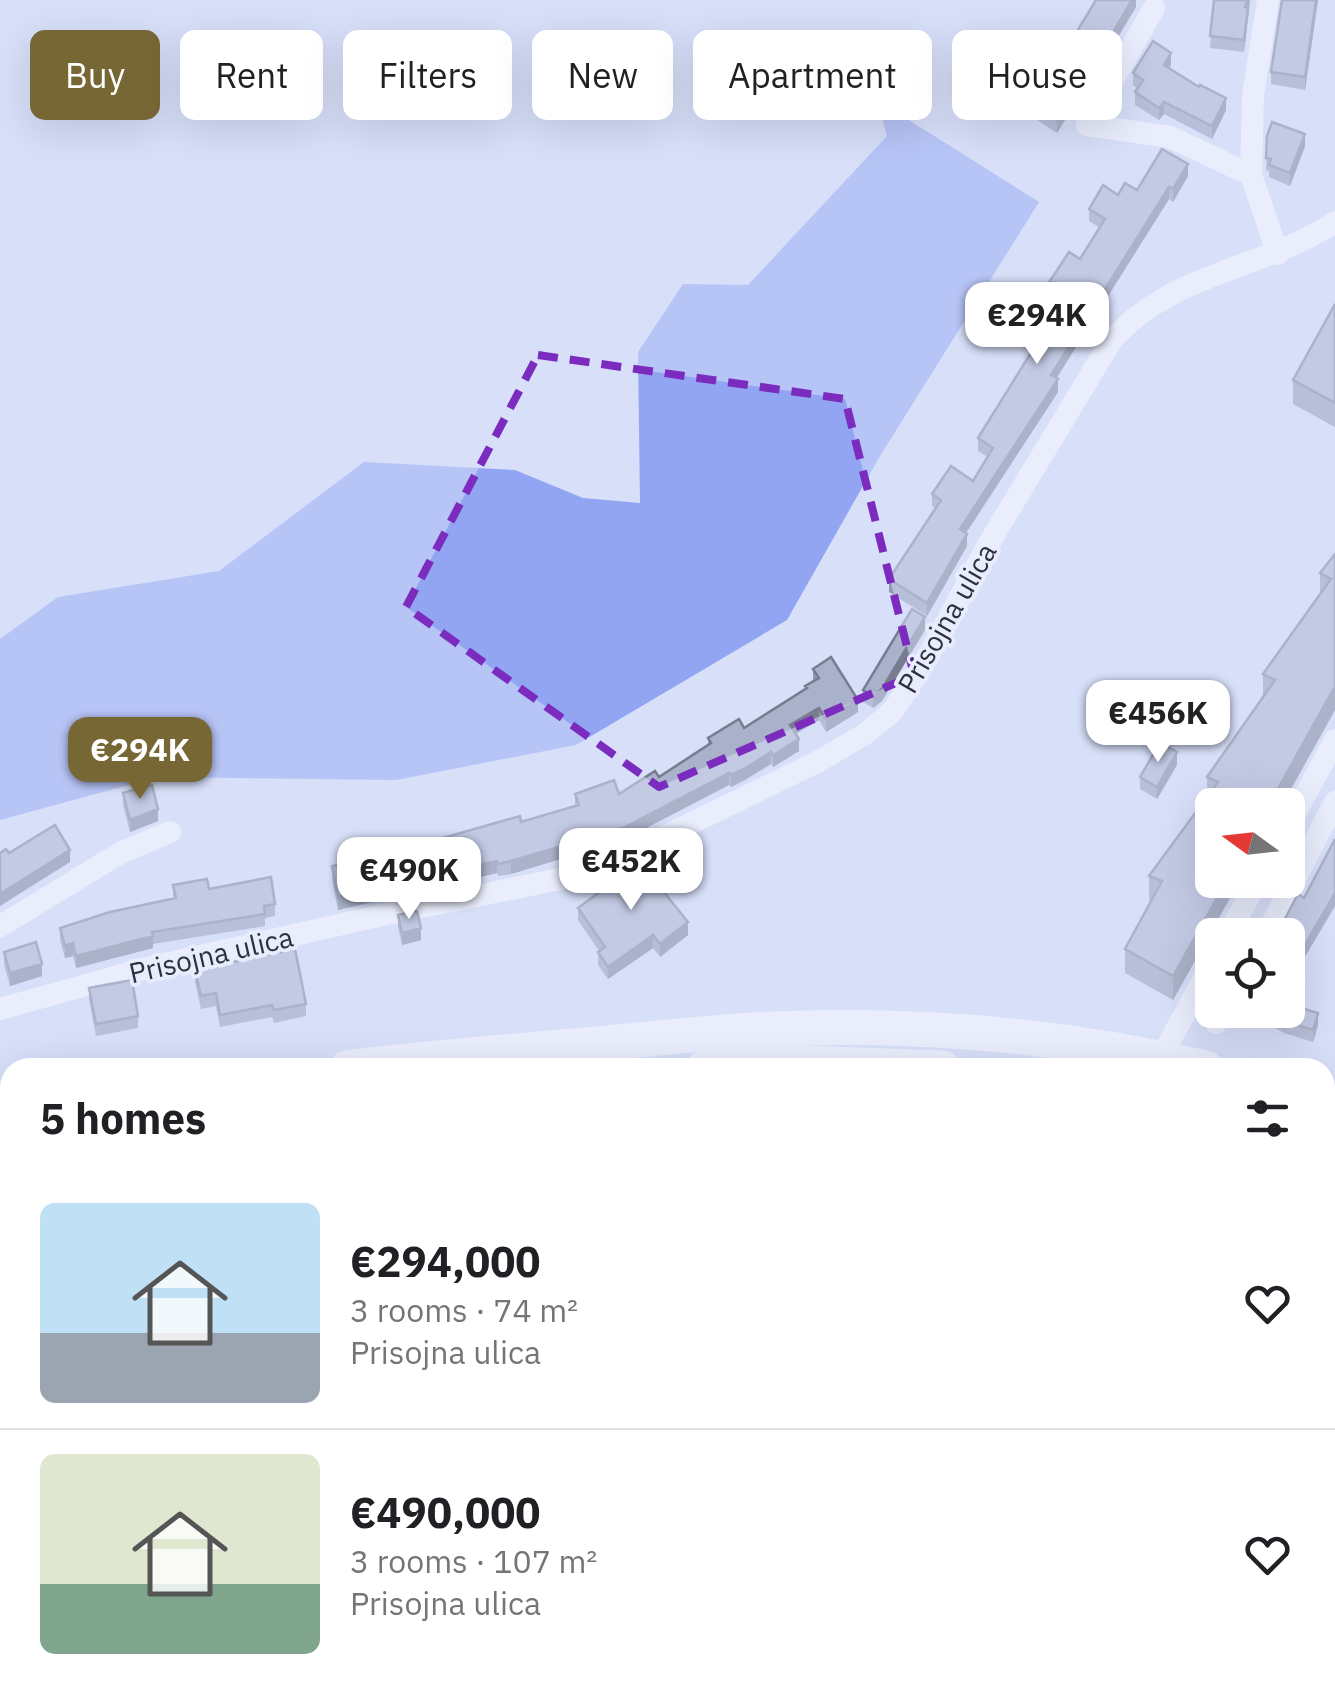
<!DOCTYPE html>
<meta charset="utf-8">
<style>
:root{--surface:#fff;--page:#f2f2f2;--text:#202124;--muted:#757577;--line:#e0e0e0;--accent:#766734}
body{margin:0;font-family:"IBM Plex Sans",sans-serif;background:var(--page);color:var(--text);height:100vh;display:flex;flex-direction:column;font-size:38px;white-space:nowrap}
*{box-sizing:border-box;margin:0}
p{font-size:32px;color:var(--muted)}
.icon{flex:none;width:55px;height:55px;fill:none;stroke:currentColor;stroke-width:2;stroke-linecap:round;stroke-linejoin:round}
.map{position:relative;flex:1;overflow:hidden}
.details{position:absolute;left:0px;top:1058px;width:1335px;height:642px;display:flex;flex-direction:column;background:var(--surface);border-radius:30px 30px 0 0;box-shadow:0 10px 40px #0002}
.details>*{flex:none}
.banner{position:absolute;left:30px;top:30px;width:1275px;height:90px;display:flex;gap:20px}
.needle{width:65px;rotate:285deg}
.controls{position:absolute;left:1195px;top:788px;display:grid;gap:20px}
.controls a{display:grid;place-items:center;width:110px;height:110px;border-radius:15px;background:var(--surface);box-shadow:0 10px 40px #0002;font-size:50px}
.price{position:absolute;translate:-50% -85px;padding:0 22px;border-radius:20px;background:#fff;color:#222;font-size:32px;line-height:65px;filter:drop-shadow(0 2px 5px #0008)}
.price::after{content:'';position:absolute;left:50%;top:60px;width:30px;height:22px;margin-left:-15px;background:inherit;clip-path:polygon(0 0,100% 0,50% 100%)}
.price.selected{background:var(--accent);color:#fff}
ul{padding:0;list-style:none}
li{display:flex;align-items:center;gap:30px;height:250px;padding:0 40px}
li+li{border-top:2px solid var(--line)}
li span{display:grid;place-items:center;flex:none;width:280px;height:200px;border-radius:15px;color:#555}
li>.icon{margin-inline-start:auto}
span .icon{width:120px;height:120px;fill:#fffc;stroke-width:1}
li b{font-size:42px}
h2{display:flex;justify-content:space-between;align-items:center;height:120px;padding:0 40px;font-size:42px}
.pill{padding:0 35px;border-radius:15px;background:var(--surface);box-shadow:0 10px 40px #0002;font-size:35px;line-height:90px}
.pill.selected{background:var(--accent);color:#fff}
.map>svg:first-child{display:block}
</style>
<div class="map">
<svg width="1335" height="1699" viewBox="0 0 1335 1699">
<rect width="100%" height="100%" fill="#d7dff9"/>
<path fill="#91a5f2" d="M 877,100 L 1039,202 L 880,456 L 787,620 L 576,745 L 396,780 L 158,777 L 0,820 L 0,639 L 58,597 L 219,571 L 364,462 L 515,470 L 583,498 L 640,503 L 638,352 L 683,284 L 748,285 L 887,136 Z"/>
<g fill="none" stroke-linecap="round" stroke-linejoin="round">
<path stroke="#fff" stroke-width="22" d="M 1268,0 L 1253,95 L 1251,175 L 1278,254
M 1154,8 L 1087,125 L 1170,137 L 1251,175
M 1288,827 L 1335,740
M 0,926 L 122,852 L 170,832
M 1228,935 L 1258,880
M 1266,935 L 1335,802
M 0,1009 L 147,968 L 387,914 L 560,879 L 612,862 L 819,761 L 865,734 L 893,711 L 926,660 L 989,543 L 1113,338 C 1123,330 1132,319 1143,312 C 1201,270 1275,262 1335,222
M 1216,1023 L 1223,1010
M 1155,1068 L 1212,964
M 1096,1690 L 1101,1699
M 72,1699 L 78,1690"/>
<path stroke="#fff" stroke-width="28" d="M 0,1621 L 10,1628
M 93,1690 L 105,1699"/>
<path stroke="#fff" stroke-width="35" d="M 347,1068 C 422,1058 497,1053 573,1046 C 638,1041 704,1032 769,1029 C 915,1023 1064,1035 1206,1068
M 704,1068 L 773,1062 L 943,1068
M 1325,1120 L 1335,1123
M 0,1139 L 10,1136
M 1325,1157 L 1335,1161
M 0,1168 L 10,1166"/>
<g stroke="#434652" stroke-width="10">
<path id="rail" d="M 0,1402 L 10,1404
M 0,1425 L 10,1428
M 449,1690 L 461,1699
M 507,1690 L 519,1699"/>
</g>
<use href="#rail" stroke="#e8edfd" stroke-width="6" stroke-dasharray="19" stroke-linecap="butt"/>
</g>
<path fill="#9299af" d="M 1136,0 L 1136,7 L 1092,80 L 1065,64 L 1065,51 Z
M 1214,0 L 1250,0 L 1244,52 L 1210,48 Z
M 1282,0 L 1318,0 L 1305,90 L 1271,84 L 1271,72 Z
M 1171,65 L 1169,68 L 1226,110 L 1212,139 L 1164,114 L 1159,120 L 1135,105 L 1135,92 L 1137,88 L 1133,85 L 1133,73 Z
M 1031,104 L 1073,107 L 1057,133 L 1031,116 Z
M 1267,136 L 1305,146 L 1290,186 L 1269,177 L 1269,171 L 1266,170 Z
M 1188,176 L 1173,202 L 1169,199 L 1056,378 L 1058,392 L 966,533 L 967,546 L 927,616 L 889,592 L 889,579 L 935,508 L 932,506 L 932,494 L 973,481 L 988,457 L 978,451 L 978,438 L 1034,348 L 1026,344 L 1026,338 L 1023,335 L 1023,322 L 1080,259 L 1100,228 L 1089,221 L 1089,209 L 1118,195 Z
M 1335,304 L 1335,427 L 1293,404 L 1293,380 Z
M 1335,554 L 1335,710 L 1173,1000 L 1125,973 L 1125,949 L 1151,901 L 1149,900 L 1149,876 L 1207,797 L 1207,777 L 1263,696 L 1263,674 L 1320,595 L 1320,573 Z
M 925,630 L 882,701 L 873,708 L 863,702 L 863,690 Z
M 813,669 L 858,712 L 826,732 L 819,720 L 796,734 L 799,751 L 778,764 L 773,767 L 771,764 L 744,781 L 731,787 L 729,785 L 623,840 L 511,874 L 498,876 L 497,873 L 338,910 L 332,879 L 332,866 L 380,858 L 380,847 L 415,846 L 521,822 L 575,806 L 575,794 L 619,794 L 659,777 L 708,745 L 708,738 L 744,728 L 805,689 L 805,686 L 813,681 Z
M 1177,765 L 1157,799 L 1140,789 L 1140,777 Z
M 123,793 L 158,821 L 130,832 L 123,805 Z
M 612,875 L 688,935 L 660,957 L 653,948 L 608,979 L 598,965 L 598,952 L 599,951 L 578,920 L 578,908 L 612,883 Z
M 173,885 L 209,889 L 275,904 L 275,916 L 265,918 L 265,926 L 153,944 L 153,948 L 76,968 L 73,956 L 65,958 L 60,940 L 60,928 L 173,899 Z
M 1304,898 L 1302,962 L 1297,960 L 1288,979 L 1288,935 L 1279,930 Z
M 398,915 L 421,940 L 402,945 L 398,927 Z
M 4,952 L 42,976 L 10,986 L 4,964 Z
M 195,970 L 306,1004 L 306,1016 L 274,1023 L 272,1017 L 220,1027 L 216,1006 L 201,1009 L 195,982 Z
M 89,988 L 138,1016 L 138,1028 L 96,1036 L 89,1000 Z
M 1243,1010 L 1288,1010 L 1318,1025 L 1313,1042 L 1284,1033 Z
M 1325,1210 L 1335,1213 L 1335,1494 L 1325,1492 Z
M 10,1498 L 10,1530 L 4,1526 L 4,1508 Z
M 1325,1509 L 1335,1512 L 1335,1654 L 1325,1651 Z
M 772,1690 L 917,1690 L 928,1699 L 783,1699 Z
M 971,1690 L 998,1690 L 998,1699 L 974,1699 Z
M 1138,1690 L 1205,1690 L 1209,1699 L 1143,1699 Z
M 1237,1690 L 1323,1690 L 1328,1699 L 1237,1699 Z"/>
<path fill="#777d8e" d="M 1132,0 L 1136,0 L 1136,7 L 1092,80 L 1092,68 Z
M 1247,0 L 1250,0 L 1244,52 L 1245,7 Z
M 1316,0 L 1318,0 L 1305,90 L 1305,77 Z
M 1171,53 L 1171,65 L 1164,77 L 1164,65 Z
M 1073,95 L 1073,107 L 1057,133 L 1057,120 Z
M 1226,98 L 1226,110 L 1212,139 L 1212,126 Z
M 1164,102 L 1164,114 L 1159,120 L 1159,108 Z
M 1305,134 L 1305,146 L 1290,186 L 1290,173 Z
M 1188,164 L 1188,176 L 1173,202 L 1173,189 Z
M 1169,187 L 1169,199 L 1051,387 L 1051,375 Z
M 1058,379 L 1058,392 L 960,542 L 960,529 Z
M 967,534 L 967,546 L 927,616 L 927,603 Z
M 925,617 L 925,630 L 882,701 L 873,708 L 873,696 Z
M 1335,686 L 1335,710 L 1282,805 L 1269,805 Z
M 858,700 L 858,712 L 826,732 L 826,720 Z
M 819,708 L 819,720 L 790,737 L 790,725 Z
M 799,739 L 799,751 L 773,767 L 773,755 Z
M 771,752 L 771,764 L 731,787 L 731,775 Z
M 1177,752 L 1177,765 L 1157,799 L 1157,787 Z
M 729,773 L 729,785 L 623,840 L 511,874 L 511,861 Z
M 158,809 L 158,821 L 130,832 L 130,820 Z
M 70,850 L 70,862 L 0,906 L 0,894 Z
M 497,861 L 497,873 L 338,910 L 338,897 Z
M 1227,880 L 1240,880 L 1173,1000 L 1173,976 Z
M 1335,893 L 1335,906 L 1302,962 L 1302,950 Z
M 688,922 L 688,935 L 660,957 L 660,944 Z
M 421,928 L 421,940 L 402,945 L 402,933 Z
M 653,935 L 653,948 L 608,979 L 608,967 Z
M 153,936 L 153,948 L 76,968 L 76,956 Z
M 73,943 L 73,956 L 65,958 L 65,946 Z
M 1297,948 L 1297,960 L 1288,979 L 1288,967 Z
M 42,964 L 42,976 L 10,986 L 10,973 Z
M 1318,1013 L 1318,1025 L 1313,1042 L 1313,1030 Z
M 290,1690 L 301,1690 L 301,1692 L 296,1699 L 288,1692 Z
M 998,1690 L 998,1699 L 980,1699 L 980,1696 Z"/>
<path fill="#aab2cb" stroke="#777d8e" stroke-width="2.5" d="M 1096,0 L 1132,0 L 1092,68 L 1065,51 Z
M 1214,0 L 1247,0 L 1245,7 L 1248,8 L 1244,40 L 1210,36 Z
M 1282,0 L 1316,0 L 1305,77 L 1271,72 Z
M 1153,41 L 1171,53 L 1164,65 L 1199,87 L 1200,85 L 1226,98 L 1212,126 L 1164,102 L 1159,108 L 1135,92 L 1143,80 L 1133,73 Z
M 1046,79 L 1073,95 L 1057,120 L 1031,104 Z
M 1272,122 L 1305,134 L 1290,173 L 1269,165 L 1271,159 L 1266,158 L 1267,136 Z
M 1162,149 L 1188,164 L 1173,189 L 1169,187 L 1051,375 L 1058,379 L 960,529 L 967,534 L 927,603 L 889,579 L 941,500 L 932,494 L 951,466 L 973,481 L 993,448 L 978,438 L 1039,340 L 1026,331 L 1029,327 L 1023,322 L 1069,252 L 1080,259 L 1105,219 L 1089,209 L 1103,185 L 1118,195 L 1125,183 L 1137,190 Z
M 1335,304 L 1335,403 L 1293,380 Z
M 1335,554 L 1335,686 L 1269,805 L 1212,805 L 1212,880 L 1227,880 L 1173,976 L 1125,949 L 1162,881 L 1149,876 L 1218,782 L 1207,777 L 1275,680 L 1263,674 L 1331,579 L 1320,573 Z
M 912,609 L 925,617 L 882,689 L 873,696 L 863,690 Z
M 831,657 L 858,700 L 826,720 L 819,708 L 790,725 L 799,739 L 778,752 L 773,755 L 771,752 L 744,769 L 731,775 L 729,773 L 623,828 L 511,861 L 498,864 L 497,861 L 338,897 L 332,866 L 383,858 L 380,847 L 413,839 L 415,846 L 520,816 L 521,822 L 579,805 L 575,794 L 614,780 L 619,794 L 655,771 L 659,777 L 711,743 L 708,738 L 739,719 L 744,728 L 807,688 L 805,686 L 819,678 L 813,669 Z
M 1160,743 L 1177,752 L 1157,787 L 1140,777 Z
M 152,785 L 158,809 L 130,820 L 123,793 Z
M 55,825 L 70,850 L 0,894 L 0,853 L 6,849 L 9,853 Z
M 1335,839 L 1335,893 L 1302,950 L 1297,948 L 1288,967 L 1288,935 L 1274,935 L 1279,930 L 1298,894 L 1304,898 Z
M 635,856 L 688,922 L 660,944 L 653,935 L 608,967 L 598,952 L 605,947 L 578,908 L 616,880 L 612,875 Z
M 271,877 L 275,904 L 264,906 L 265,914 L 152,932 L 153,936 L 76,956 L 73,943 L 65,946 L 60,928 L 110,912 L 176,898 L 173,885 L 207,879 L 209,889 Z
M 417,911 L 421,928 L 402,933 L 398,915 Z
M 36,942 L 42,964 L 10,973 L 4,952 Z
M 295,949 L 306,1004 L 274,1010 L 272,1005 L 220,1015 L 216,993 L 201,996 L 195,970 Z
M 132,980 L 138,1016 L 96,1024 L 89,988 Z
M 1288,1004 L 1318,1013 L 1313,1030 L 1284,1021 L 1264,1010 L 1288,1010 Z
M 1325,1210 L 1335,1213 L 1335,1470 L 1325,1468 Z
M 10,1498 L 10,1512 L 4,1508 Z
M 1325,1509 L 1335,1512 L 1335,1629 L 1325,1627 Z
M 236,1690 L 290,1690 L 288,1692 L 298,1699 L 240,1699 L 233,1694 Z
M 388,1690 L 408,1690 L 418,1699 L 382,1699 Z
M 803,1690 L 917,1690 L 928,1699 L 814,1699 Z
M 978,1690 L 996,1690 L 980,1696 Z
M 1150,1690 L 1205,1690 L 1209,1699 L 1155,1699 Z
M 1243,1690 L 1323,1690 L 1328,1699 L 1248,1699 Z"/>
<path d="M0 0H1335V1699H0ZM 538,355 L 845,399 L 914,675 L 659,787 L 406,607 Z" fill="#d7dff9" fill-opacity=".55" fill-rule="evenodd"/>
<path fill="none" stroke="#7b2cbf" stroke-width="8" stroke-dasharray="20 12" stroke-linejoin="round" d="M 538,355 L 845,399 L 914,675 L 659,787 L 406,607 Z"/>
<g text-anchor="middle" stroke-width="8" stroke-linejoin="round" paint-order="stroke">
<g font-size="28" fill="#2e313b" stroke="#e8edfd">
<text transform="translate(947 618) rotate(-60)" y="10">Prisojna ulica</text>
<text transform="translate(211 955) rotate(-13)" y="10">Prisojna ulica</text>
</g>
</g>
</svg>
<div class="controls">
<a><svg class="needle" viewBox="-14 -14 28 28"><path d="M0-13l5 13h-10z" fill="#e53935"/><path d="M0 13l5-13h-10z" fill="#757577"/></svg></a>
<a><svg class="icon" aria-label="locate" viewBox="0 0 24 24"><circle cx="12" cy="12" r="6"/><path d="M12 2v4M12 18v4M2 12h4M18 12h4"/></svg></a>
</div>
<b class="price" style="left:1037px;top:367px">€294K</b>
<b class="price" style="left:1158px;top:765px">€456K</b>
<b class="price selected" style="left:140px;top:802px">€294K</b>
<b class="price" style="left:631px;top:913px">€452K</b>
<b class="price" style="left:409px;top:922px">€490K</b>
<div class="banner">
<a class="pill selected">Buy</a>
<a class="pill">Rent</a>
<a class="pill">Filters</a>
<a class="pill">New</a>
<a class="pill">Apartment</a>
<a class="pill">House</a>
</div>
<section class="details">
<h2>5 homes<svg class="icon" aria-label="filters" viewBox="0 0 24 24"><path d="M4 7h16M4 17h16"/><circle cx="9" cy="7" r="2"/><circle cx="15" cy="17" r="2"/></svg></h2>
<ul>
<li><span style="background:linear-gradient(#bfe0f5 65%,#9aa5b1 0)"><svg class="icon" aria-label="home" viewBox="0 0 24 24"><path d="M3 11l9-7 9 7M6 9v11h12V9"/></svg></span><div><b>€294,000</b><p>3 rooms · 74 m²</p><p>Prisojna ulica</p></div><svg class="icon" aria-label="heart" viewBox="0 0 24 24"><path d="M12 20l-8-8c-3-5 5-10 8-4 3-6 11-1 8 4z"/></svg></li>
<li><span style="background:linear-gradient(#dfe7d0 65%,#7fa58c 0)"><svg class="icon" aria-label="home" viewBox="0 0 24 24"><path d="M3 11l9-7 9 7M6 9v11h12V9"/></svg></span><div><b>€490,000</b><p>3 rooms · 107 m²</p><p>Prisojna ulica</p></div><svg class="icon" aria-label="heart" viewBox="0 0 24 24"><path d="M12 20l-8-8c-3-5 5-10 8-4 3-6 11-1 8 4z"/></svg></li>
</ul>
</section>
</div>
